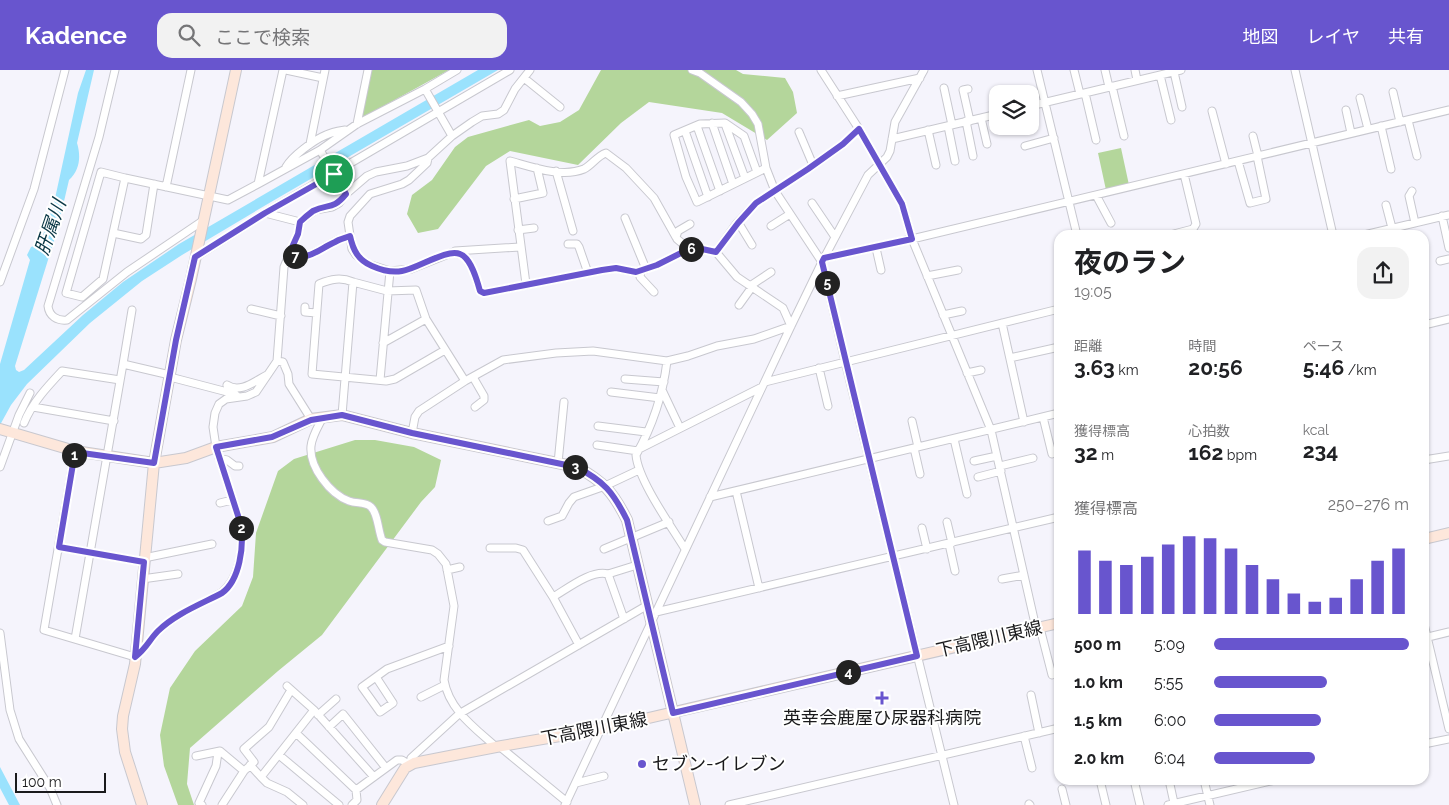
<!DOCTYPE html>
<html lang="ja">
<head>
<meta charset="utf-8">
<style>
	:root { --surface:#fff; --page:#f2f2f2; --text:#202124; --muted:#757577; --accent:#6855ce }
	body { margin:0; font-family:Raleway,"Noto Sans JP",sans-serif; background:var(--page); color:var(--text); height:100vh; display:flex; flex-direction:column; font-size:19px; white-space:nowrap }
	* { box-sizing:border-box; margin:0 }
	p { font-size:16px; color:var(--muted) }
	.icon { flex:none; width:28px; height:28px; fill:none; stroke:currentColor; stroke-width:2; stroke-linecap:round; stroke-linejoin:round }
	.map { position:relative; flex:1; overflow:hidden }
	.side { position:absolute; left:1054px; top:160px; width:375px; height:555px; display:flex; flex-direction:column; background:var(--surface); border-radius:15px; box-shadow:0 1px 4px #0004 }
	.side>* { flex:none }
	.controls { position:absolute; left:989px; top:15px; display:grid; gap:10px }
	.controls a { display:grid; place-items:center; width:50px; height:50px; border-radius:10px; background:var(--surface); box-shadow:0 1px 4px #0004; font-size:25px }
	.scale { position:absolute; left:15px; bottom:12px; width:91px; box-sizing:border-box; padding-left:5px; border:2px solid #1a1a1c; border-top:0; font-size:14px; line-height:18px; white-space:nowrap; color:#1a1a1c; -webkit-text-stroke:4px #fff; paint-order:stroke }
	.pin { position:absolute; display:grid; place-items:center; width:42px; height:42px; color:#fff; margin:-21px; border:2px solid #fff; border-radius:50%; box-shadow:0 1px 5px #0007 }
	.km { position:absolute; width:25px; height:25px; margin:-12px; border-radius:50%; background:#222; color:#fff; font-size:14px; line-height:25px; text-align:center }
	.round { display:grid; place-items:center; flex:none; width:52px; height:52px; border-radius:15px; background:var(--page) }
	.summary { display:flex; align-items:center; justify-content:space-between; height:85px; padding:0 20px }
	h1 { font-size:28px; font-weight:700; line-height:38px }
	.stats { display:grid; grid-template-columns:repeat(3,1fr); gap:8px; height:85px; padding:5px 20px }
	.stats div { display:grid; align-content:center }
	.stats b { font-size:21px; font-weight:700 }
	.stats small { font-size:14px; font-weight:400 }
	.stats p { font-size:14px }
	.chart { height:140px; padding:10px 20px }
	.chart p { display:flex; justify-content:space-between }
	.chart svg { width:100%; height:90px; margin-top:5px; stroke:var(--accent); stroke-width:6 }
	ul { padding:0 20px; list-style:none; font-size:16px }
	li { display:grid; grid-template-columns:80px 60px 1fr; align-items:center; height:38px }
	li i { height:12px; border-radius:6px; background:var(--accent) }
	header { display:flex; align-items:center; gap:30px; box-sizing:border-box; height:70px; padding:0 25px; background:var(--accent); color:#fff }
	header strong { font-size:24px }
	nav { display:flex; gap:28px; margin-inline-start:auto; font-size:18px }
	.search { width:350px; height:45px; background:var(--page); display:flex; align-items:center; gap:12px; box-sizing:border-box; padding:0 18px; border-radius:15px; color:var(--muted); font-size:19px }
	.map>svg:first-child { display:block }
	.green { fill:#b4d69b }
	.water { fill:#9ae2fd }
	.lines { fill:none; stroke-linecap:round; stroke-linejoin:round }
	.street-casing { stroke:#c8c8cf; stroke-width:9 }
	.secondary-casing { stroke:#c8c8cf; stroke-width:12 }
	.street { stroke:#fff; stroke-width:7 }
	.secondary { stroke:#fde7db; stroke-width:10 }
	.route-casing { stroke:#fff; stroke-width:10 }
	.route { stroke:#6855ce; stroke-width:6 }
	.poi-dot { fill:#6855ce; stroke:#fff; stroke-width:2 }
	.labels { text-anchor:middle; stroke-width:4; stroke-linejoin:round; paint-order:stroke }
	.street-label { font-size:18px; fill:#1a1a1c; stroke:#fff }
	.poi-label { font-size:18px; fill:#1a1a1c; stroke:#fff }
	.water-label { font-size:19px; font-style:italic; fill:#0b3846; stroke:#fff }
</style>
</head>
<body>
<header>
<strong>Kadence</strong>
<div class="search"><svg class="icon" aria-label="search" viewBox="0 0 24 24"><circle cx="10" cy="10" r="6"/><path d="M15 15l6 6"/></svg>ここで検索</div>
<nav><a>地図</a><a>レイヤ</a><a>共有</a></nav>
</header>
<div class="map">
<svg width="1449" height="735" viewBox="0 0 1449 735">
	<rect width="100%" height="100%" fill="#f5f4fc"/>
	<path class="green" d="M 371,0 L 449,0 L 362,48 Z
		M 601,0 L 736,0 L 743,4 L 785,8 L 793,22 L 797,43 L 767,70 L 722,43 L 649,32 L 621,53 L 578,95 L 510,81 L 486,96 L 438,159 L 418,163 L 407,144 L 412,125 L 432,110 L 455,77 L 468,67 L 529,50 L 540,56 L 560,52 L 579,40 Z
		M 1121,78 L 1129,115 L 1106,120 L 1098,83 Z
		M 355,370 L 375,370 L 414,377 L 441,390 L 435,417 L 421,432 L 322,565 L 278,601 L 190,678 L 187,714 L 194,735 L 178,735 L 164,696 L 160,665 L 170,618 L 195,581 L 242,536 L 253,507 L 256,463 L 278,401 L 294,389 Z"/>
	<path class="water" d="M 86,0 L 94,0 L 77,73 C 81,86 80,100 69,110 L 57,161 L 15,296 L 16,300 L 19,302 L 24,300 L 83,245 L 123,212 L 179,174 L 478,0 L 498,0 L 271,132 L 182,185 L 142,211 L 90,253 L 27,314 L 11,335 L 0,355 L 0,294 L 30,190 L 27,185 L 31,177 L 40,174 L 54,133 L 78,23 Z
		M 0,697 L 20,735 L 9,735 L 0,718 Z"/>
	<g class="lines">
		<defs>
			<path id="street" d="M 115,0 L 99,67 L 48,236 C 49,246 57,251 67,250 L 127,202 L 204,150
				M 286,0 L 323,8
				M 692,0 L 700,3 L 741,32 L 752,44 L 758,54 L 766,98 L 775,121 L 822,192 L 845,291 L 954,735
				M 821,0 L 859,59 L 902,134 L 912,169 L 991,360 L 1036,558
				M 1037,0 L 1077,165
				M 1074,0 L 1080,24
				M 1105,0 L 1109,17
				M 1135,0 L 1137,10
				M 1295,0 L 1333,165
				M 1174,2 L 1182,37
				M 1160,5 L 1171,50
				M 524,8 L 560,37
				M 1112,16 L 1124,66
				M 944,18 L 952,55
				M 425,19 L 452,66
				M 968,19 L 963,20 L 970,51
				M 1393,22 L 1400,52
				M 1085,23 L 1096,70
				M 837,26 L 920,8
				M 1360,28 L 1368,59
				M 1030,36 L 1181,0
				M 1346,40 L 1351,63
				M 1212,41 L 1226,94
				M 981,48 L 987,74
				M 1408,50 L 1417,86
				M 966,51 L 973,86
				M 712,53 L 733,114
				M 357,54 L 368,0
				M 725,54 L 745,108
				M 697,56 L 720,121
				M 948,56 L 955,91
				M 1381,56 L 1391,99
				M 928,60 L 936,95
				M 685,61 L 708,127
				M 799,62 L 813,95
				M 1253,66 L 1258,86
				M 892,69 L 998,44
				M 310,74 L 325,0
				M 1025,76 L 1054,68
				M 320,80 L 346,124
				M 1238,91 L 1250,133 L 1266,129 L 1257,86
				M 286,97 C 292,86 314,70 326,65 C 332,62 339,61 345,60
				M 556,101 L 573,161
				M 101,102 L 125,108 L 103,209 L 82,227 L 66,223 Z
				M 757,102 L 744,66 L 725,53 L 700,54 L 674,65 L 686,107 L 697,132 L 766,98
				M 125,108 L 228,130 L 258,114 L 283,0
				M 258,114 L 320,80 L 357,54 L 425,19 L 457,0
				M 166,117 L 191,0
				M 1412,121 L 1409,126 L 1415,153
				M 1096,125 L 1111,153
				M 514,129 L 543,123 L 537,98
				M 812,133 L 835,167
				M 1386,135 L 1392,158
				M 265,143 L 300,152
				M 1442,146 L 1449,178
				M 625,148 L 646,199
				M 738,152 L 752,175
				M 771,156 L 790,144
				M 518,160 L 534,158
				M 113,163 L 141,169 L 146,165 L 154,114
				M 1170,165 L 1193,159 L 1196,154 L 1184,104
				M 1364,165 L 1449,145
				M 676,167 L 678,161 L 690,154
				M 568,174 L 577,174 L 579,177 L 588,203
				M 876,178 L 881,200
				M 455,181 L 520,177
				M 716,182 L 737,153 L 756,133 L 808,99 L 843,74 L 859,59
				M 289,184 C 310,191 317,180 334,172 C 339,169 345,168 350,166
				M 196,187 L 265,143 L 510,0
				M 824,188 L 912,169 L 1449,40
				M 1440,191 L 1449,189
				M 641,201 L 640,207 L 654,222
				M 927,206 L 958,200
				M 0,212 L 34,119 L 65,0
				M 353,212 C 341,207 331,209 319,214 L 312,304 L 386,311 L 395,309 L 445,280
				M 526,214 L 510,91 C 532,97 562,108 584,99 C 592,95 597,86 606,83 L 626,98 L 654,128 L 677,169 L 689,179
				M 750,216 L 771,202
				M 739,235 L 752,217
				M 305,237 L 305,242 L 316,243
				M 251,239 L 281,246
				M 943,245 L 962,241
				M 1002,253 L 1024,352
				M 1424,255 L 1449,249
				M 383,273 L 426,249
				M 1010,288 L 1059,277
				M 277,291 L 283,292 L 288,304 L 289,314 L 311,349
				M 667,291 C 663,324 652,357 636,385 C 638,410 671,456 685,479
				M 123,294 L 132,240
				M 819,298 L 828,336
				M 967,303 L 981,300
				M 170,307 L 235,324 L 238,327
				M 473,307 L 484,326 L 484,330 L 475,337
				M 625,309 L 664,312
				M 380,310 L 390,201
				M 765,312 L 1059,239
				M 227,315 C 240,324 255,311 267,305
				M 662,320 L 680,358
				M 611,322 L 660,328
				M 33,337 L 114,351
				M 342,345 L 353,212 L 387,221 L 416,220 L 426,249 L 465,311
				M 323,347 C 318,357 312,366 311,376 C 309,397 330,424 349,431 C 357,434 365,431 371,437 C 378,444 378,460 382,470 L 385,472 L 432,480 L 438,484 L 446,494 L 454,536 L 444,610 C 449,640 475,658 496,677
				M 1043,347 L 1052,384
				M 912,351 L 918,377
				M 24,353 C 32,333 47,317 62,301 L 120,310
				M 598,356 L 646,362
				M 412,363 L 415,347 L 419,341 L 465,311 L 503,290 L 556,283 L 593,281 L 667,291 L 688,286 L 717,276 L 754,269 L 791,256 L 783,238 L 737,207 L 716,182 L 702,179 L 689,179 L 657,195 L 635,202 L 616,198 L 602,200 L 484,223 L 480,221 L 474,202 L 467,189 L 461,184 L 451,183 L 411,199 L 390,201 L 368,194 L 356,185 L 352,179 L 348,152 L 350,146 L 370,124 L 402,114 L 409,110 L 427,93 L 428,88
				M 954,369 L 967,424
				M 597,375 L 638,381
				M 914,378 L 920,404
				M 639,379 L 762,317
				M 75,381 L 44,560 L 135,587 C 147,578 149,570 158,561 C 175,544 201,534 221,523 C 240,509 244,476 241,455 L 216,377 L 213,357 L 215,343 L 219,334 L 226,329 L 247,326 L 256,322 L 277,291 L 284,197 L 298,164 L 300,152 L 315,140 L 332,137 L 339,133 L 346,124 L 367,106 L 376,102 L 407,96 L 428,88 L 452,66 L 472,52 L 482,46 L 498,44 L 504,40 L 515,19 L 530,0
				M 219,388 L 227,390 L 235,396 L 239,396
				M 1424,390 L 1449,386
				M 974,391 L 997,386
				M 558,393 L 564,332
				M 1000,396 L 1033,388
				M 0,397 L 19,345 L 30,323
				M 978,407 L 1001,401
				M 736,421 L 759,518
				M 710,427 L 1059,343
				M 220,433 L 232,430
				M 548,451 L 562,446 L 569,433 L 574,427 L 605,416 L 639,400
				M 947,452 L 952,473
				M 922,458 L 927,479
				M 949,474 L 955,501
				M 59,477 L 144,492
				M 490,478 L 516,478 L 523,480 L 553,527
				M 604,479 L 669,452
				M 144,488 L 212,474
				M 447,500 L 460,497
				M 142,509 L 178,504
				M 1002,509 L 1024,505
				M 656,542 L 1059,447
				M 624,549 L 608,504 L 637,495
				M 1424,554 L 1449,659
				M 1040,558 L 1052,605
				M 0,563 L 10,640 L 19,669 L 50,718 L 57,735
				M 1424,568 L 1449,562
				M 75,569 L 123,294 L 170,305
				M 579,575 L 553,527 C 567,519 592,499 608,504
				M 376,607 L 393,633 L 380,642 L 362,617 L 387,599 L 449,576
				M 287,616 L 314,640
				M 1031,625 L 1039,663
				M 421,627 L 445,615
				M 318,645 L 336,629
				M 329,657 L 343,644 L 386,698
				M 296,663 L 356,720
				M 1024,666 L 1032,698
				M 1424,674 L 1449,669
				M 499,676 L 567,732
				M 279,685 L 339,735
				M 196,686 L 220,681 L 244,701
				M 250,695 L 261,707
				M 1100,710 L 1106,735
				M 1134,710 L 1140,735
				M 1169,710 L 1174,733
				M 1204,710 L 1210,735
				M 576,713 L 604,706
				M 1062,719 L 1066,735
				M 1029,734 L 1030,735
				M 202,735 L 199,733 L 216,696 L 218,682
				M 222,735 L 244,701 L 254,692 L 244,679 L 269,657 L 291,620
				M 303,735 L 287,722 L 267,713 L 261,707 L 314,640 L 374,707
				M 352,735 L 357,730 L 356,720 L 397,690 L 402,690 L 410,695 L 411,688 L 459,644 L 646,536
				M 565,735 L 791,256 L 822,192 L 868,105 L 887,87 L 890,81 L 895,52 L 924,0
				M 729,735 L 1059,658
				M 1168,735 L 1275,710"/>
			<path id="secondary" d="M 0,359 L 75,381 L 154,393 L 186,388 L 216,377 L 273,367 L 311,349 L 342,345 L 412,363 L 577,397 C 604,412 613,422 627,450 L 695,735
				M 1424,469 L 1449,463
				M 142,735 L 125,682 L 122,659 L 123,646 L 135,594 L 154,393 L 176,270 L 191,209 L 236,0
				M 382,735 L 405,698 L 414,693 L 496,677 L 601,659 L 1059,553"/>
		</defs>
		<use href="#street" class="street-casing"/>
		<use href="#secondary" class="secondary-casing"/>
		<use href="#street" class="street"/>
		<use href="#secondary" class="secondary"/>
	</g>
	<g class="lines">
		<defs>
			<path id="route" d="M 859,59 L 902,134 L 912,169 L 824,188 L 822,192 L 917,586 L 673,643 L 627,450 C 613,422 604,411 576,397 L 412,363 L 342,345 L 311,350 L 272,367 L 216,377 L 241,455 C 244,476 240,510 222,523 C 201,534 175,544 158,561 C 149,570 147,578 135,587 L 144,492 L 59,477 L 75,382 L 154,393 L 176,270 L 195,187 L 265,143 L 334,104 L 346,124 C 332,141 328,133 313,141 C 309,144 304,148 300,152 L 298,164 L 289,184 C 310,191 317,180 335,172 C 339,169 345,168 350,166 C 353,180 358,190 372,196 C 381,200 391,203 402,201 C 417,199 447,178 460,184 C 471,188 477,210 480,221 L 484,223 L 602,200 L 616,198 L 636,202 L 657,195 L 689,179 L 702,179 L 716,182 L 738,153 L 756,133 L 808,99 L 843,74 Z"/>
		</defs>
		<use href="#route" class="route-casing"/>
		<use href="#route" class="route"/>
	</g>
	<g class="poi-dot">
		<path d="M879.5 620.5h5v5h5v5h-5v5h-5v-5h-5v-5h5z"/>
		<circle cx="642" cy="694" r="5"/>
	</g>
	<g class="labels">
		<g class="street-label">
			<text transform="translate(989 569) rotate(-13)" y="6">下高隈川東線</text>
			<text transform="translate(594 659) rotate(-11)" y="6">下高隈川東線</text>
		</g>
		<g class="poi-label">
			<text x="882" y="654">英幸会鹿屋ひ尿器科病院</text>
			<text x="652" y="700" text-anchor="start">セブン-イレブン</text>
		</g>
		<g class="water-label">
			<text transform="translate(50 157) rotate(-71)" y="7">肝属川</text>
		</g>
	</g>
</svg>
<div class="controls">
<a><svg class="icon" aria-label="layers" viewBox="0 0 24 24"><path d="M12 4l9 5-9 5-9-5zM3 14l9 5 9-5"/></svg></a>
</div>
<div class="scale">100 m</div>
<div class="pin" style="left:334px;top:104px;background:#1e9e55"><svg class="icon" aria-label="arrive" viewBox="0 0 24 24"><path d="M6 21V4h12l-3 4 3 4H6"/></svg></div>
<b class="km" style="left:74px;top:385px">1</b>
<b class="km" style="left:241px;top:458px">2</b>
<b class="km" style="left:575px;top:397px">3</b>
<b class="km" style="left:848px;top:602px">4</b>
<b class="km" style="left:827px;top:213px">5</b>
<b class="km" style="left:691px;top:179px">6</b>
<b class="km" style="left:295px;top:186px">7</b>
<section class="side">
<div class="summary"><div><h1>夜のラン</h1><p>19:05</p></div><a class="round"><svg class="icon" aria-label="share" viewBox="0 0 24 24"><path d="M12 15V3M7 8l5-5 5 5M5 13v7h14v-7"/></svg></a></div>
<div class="stats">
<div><p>距離</p><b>3.63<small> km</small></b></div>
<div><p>時間</p><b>20:56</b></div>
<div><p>ペース</p><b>5:46<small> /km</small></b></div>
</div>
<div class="stats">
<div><p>獲得標高</p><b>32<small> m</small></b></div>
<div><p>心拍数</p><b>162<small> bpm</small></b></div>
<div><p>kcal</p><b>234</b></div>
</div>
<div class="chart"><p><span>獲得標高</span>250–276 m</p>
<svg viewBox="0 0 160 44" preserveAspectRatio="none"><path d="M5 44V13M15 44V18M25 44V20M35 44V16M45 44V10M55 44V6M65 44V7M75 44V12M85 44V20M95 44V27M105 44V34M115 44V38M125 44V36M135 44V27M145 44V18M155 44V12"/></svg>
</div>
<ul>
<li><b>500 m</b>5:09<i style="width:100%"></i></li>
<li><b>1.0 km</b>5:55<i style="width:58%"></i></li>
<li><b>1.5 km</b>6:00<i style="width:55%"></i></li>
<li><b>2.0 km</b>6:04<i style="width:52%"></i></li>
</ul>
</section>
</div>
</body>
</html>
